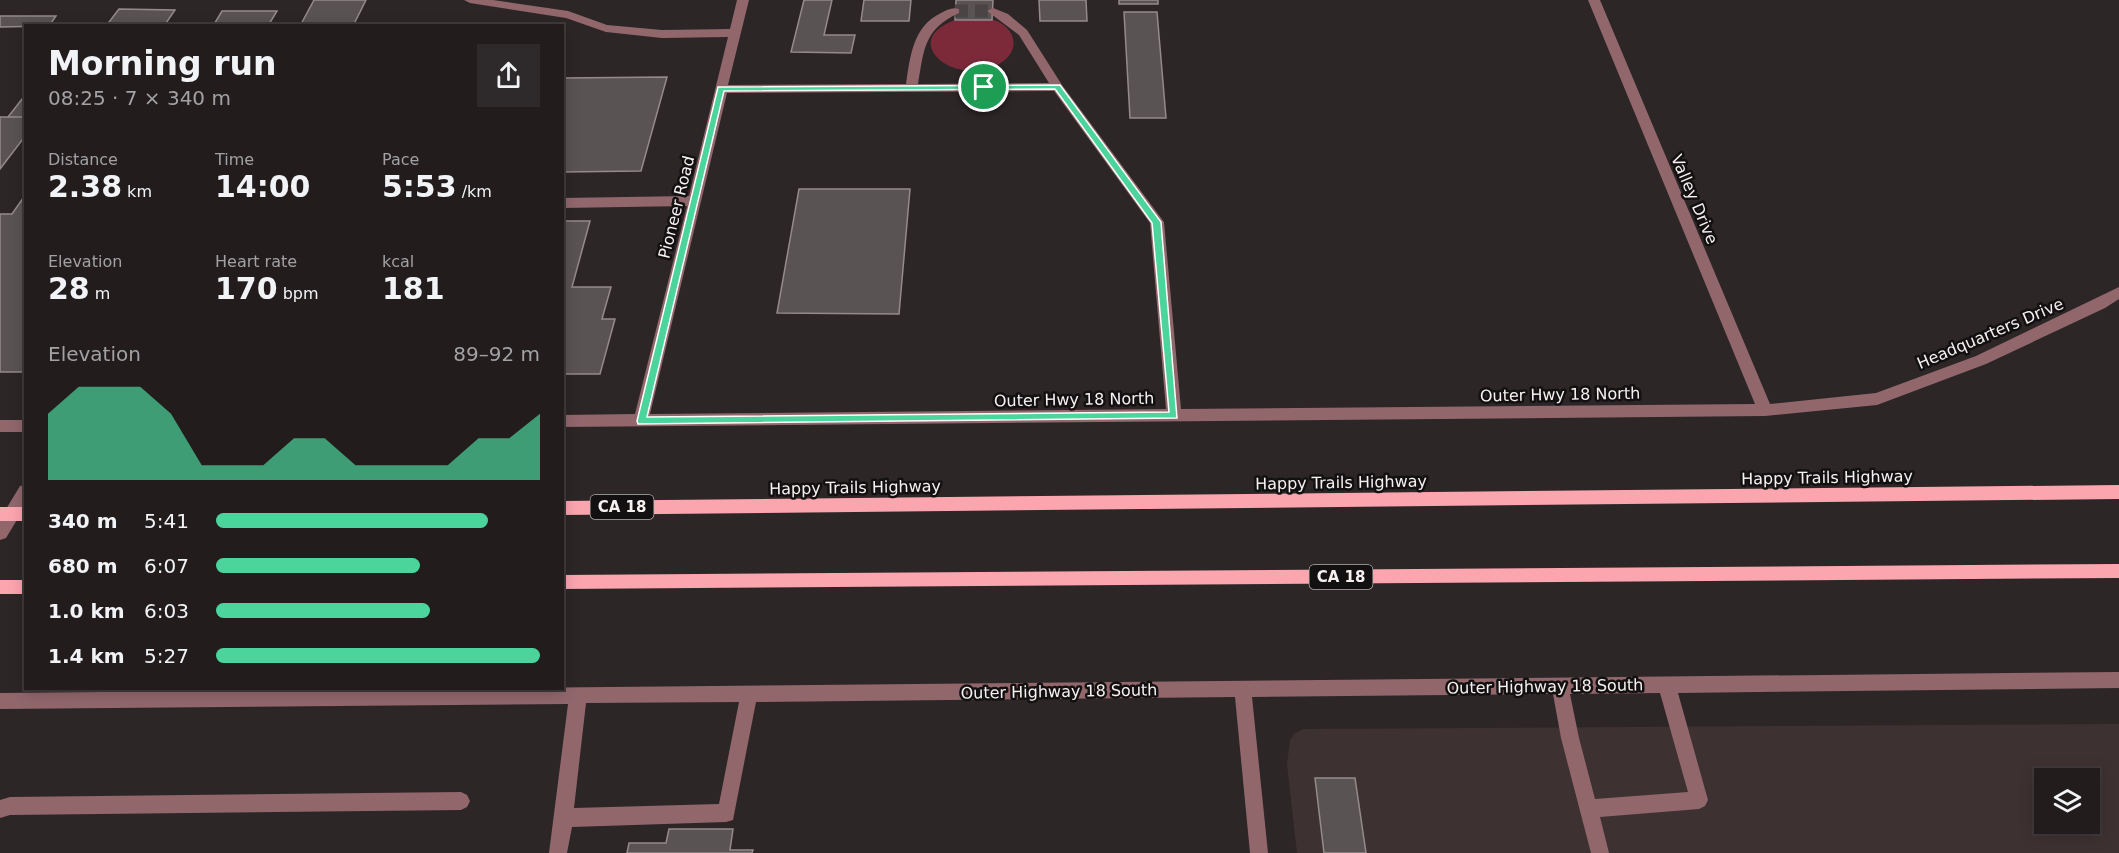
<!DOCTYPE html>
<html lang="en">
<head>
<meta charset="utf-8">
<style>
	:root { --surface:#221c1d; --page:#2e292a; --text:#f1f3f6; --muted:#a2a1a4; --line:#3f3a3b; --accent:#4bd49b }
	body { margin:0; font-family:"DejaVu Sans",sans-serif; background:var(--page); color:var(--text); height:100vh; display:flex; flex-direction:column; font-size:22px; white-space:nowrap }
	* { box-sizing:border-box; margin:0 }
	p { font-size:20px; color:var(--muted) }
	.icon { flex:none; width:33px; height:33px; fill:none; stroke:currentColor; stroke-width:2; stroke-linecap:round; stroke-linejoin:round }
	.map { position:relative; flex:1; overflow:hidden }
	.side { position:absolute; left:24px; top:24px; width:540px; height:666px; display:flex; flex-direction:column; background:var(--surface); border-radius:0px; box-shadow:0 3px 15px #0003,0 0 0 2px var(--line) }
	.side>* { flex:none }
	.buttons { position:absolute; left:2034px; top:768px; display:grid; gap:12px }
	.buttons a { display:grid; place-items:center; width:66px; height:66px; border-radius:0px; background:var(--surface); box-shadow:0 3px 15px #0003,0 0 0 2px var(--line); font-size:30px }
	.pin { position:absolute; display:grid; place-items:center; width:51px; height:51px; color:#fff; margin:-26px; border:3px solid #fff; border-radius:50%; box-shadow:0 2px 6px #0007 }
	.round { display:grid; place-items:center; flex:none; width:63px; height:63px; border-radius:0px; background:var(--page) }
	.head { display:flex; align-items:center; justify-content:space-between; height:102px; padding:0 24px }
	h1 { font-size:33px; font-weight:700; line-height:45px }
	.stats { display:grid; grid-template-columns:repeat(3,1fr); gap:9px; height:102px; padding:6px 24px }
	.stats div { display:grid; align-content:center }
	.stats b { font-size:30px; font-weight:700 }
	.stats small { font-size:16px; font-weight:400 }
	.stats p { font-size:16px }
	.chart { height:168px; padding:12px 24px }
	.chart p { display:flex; justify-content:space-between }
	.chart svg { width:100%; height:108px; margin-top:6px; fill:var(--accent); opacity:.7 }
	ul { padding:0 24px; list-style:none; font-size:20px }
	li { display:grid; grid-template-columns:96px 72px 1fr; align-items:center; height:45px }
	li i { height:15px; border-radius:8px; background:var(--accent) }
	.map>svg:first-child { display:block }
	.built { fill:#3e3132; fill-rule:evenodd }
	.green { fill:#7c2a3a }
	.building { fill:#5a5353; stroke:#938b8c; stroke-width:1.5 }
	.lines { fill:none; stroke-linecap:round; stroke-linejoin:round }
	.minor-tunnel { stroke:#4b4445; stroke-width:13; stroke-dasharray:13 7; stroke-linecap:butt }
	.minor { fill:#91676c; fill-rule:evenodd }
	.major { fill:#fba5af; fill-rule:evenodd }
	.route { fill:#4bd49b; stroke:#fff; stroke-width:1.5; fill-rule:evenodd }
	.labels { text-anchor:middle; stroke-width:5; stroke-linejoin:round; paint-order:stroke }
	.shield { fill:#131011; stroke:#b2aeae; stroke-width:1.5 }
	.shield-label { font-size:15px; font-weight:bold; fill:#f6f1f1 }
	.street-label { font-size:16px; fill:#f6f1f1; stroke:#131011 }
</style>
</head>
<body>
<div class="map">
<svg width="2119" height="853" viewBox="0 0 2119 853">
	<rect width="100%" height="100%" fill="#2d2627"/>
	<path class="built" d="M 2119,724 L 2119,853 L 1297,853 L 1287,764 L 1290,740 L 1295,733 L 1304,729 ZM 2044,778 L 2090,778 L 2090,824 L 2044,824 Z"/>
	<path class="green" d="M 966,17 C 976,17 985,17 994,20 C 1017,28 1021,52 999,64 C 952,90 891,35 966,17 Z"/>
	<path class="building" d="M 314,0 L 366,0 L 353,26 L 300,26 Z
		M 804,0 L 832,0 L 824,35 L 855,35 L 851,53 L 791,52 Z
		M 864,0 L 911,0 L 909,21 L 861,21 Z
		M 956,0 L 993,0 L 992,20 L 955,20 Z
		M 1039,0 L 1086,0 L 1087,21 L 1040,21 Z
		M 1119,0 L 1158,0 L 1158,4 L 1119,4 Z
		M 119,9 L 175,10 L 164,26 L 106,26 Z
		M 222,11 L 277,11 L 268,26 L 213,26 Z
		M 1124,12 L 1157,12 L 1166,118 L 1130,118 Z
		M 0,16 L 56,16 L 49,26 L 0,27 Z
		M 667,77 L 641,171 L 562,172 L 562,78 Z
		M 26,94 L 26,117 L 8,117 Z
		M 0,117 L 26,117 L 26,135 L 0,169 Z
		M 799,189 L 910,189 L 899,314 L 777,313 Z
		M 26,194 L 26,372 L 0,372 L 0,214 L 12,214 Z
		M 562,221 L 590,221 L 572,287 L 611,287 L 602,319 L 615,319 L 600,374 L 562,374 Z
		M 1315,778 L 1355,778 L 1366,853 L 1324,853 Z
		M 669,829 L 733,829 L 730,850 L 753,850 L 752,853 L 627,853 L 629,843 L 666,843 Z"/>
	<g class="lines">
		<path class="minor-tunnel" d="M 955,11 L 993,11"/>
		<path class="minor" d="M 464,0 L 493,0 L 568,11 L 607,25 L 662,30 L 730,29 L 737,0 L 749,0 L 728,85 L 906,84 C 910,57 913,26 941,13 C 947,10 952,7 959,9 L 959,13 C 924,29 924,49 918,84 L 1049,83 L 1019,35 L 987,11 L 993,8 L 1008,14 L 1027,30 L 1062,85 L 1164,222 L 1181,409 L 1755,404 L 1588,0 L 1600,0 L 1770,404 L 1876,393 L 1976,356 L 2119,287 L 2119,299 L 2105,308 L 1986,364 L 1877,405 L 1765,416 L 562,427 L 562,415 L 635,414 L 687,206 L 562,208 L 562,198 L 689,196 L 728,37 L 662,38 L 606,32 L 566,18 L 470,3 ZM 1054,91 L 1150,223 L 1166,409 L 650,414 L 727,93 Z
			M 0,420 L 26,420 L 26,432 L 0,432 Z
			M 26,485 L 26,505 L 6,538 L 0,540 L 0,519 L 20,486 Z
			M 2119,672 L 2119,688 L 1678,693 L 1708,800 L 1705,806 L 1699,809 L 1600,817 L 1609,853 L 1591,853 L 1561,738 L 1553,694 L 1252,697 L 1268,853 L 1250,853 L 1235,697 L 756,702 L 733,820 L 726,822 L 572,827 L 567,853 L 549,853 L 568,704 L 0,709 L 0,693 ZM 1660,693 L 1688,792 L 1595,799 L 1579,738 L 1570,694 ZM 739,702 L 719,804 L 574,808 L 586,703 Z
			M 461,792 L 467,795 L 470,801 L 467,807 L 461,810 L 10,815 L 0,818 L 0,800 L 10,797 Z"/>
		<path class="major" d="M 2119,485 L 2119,499 L 562,515 L 562,501 Z
			M 0,507 L 26,507 L 26,521 L 0,521 Z
			M 2119,564 L 2119,578 L 562,589 L 562,575 Z
			M 0,580 L 26,580 L 26,594 L 0,594 Z"/>
	</g>
	<path class="route" d="M 1060,85 L 1161,222 L 1177,418 L 638,424 L 637,421 L 718,87 ZM 1055,89 L 1152,223 L 1169,412 L 647,417 L 724,91 Z"/>
	<g class="labels">
		<g class="shield">
			<rect x="590.5" y="495" width="63" height="24" rx="4.5"/>
			<rect x="1309.5" y="565" width="63" height="24" rx="4.5"/>
		</g>
		<g class="shield-label">
			<text x="622" y="512">CA 18</text>
			<text x="1341" y="582">CA 18</text>
		</g>
		<g class="street-label">
			<text transform="translate(1695 199) rotate(67)" y="6">Valley Drive</text>
			<text transform="translate(676 207) rotate(-76)" y="6">Pioneer Road</text>
			<text transform="translate(1990 333) rotate(-23)" y="6">Headquarters Drive</text>
			<text transform="translate(1560 394) rotate(-1)" y="6">Outer Hwy 18 North</text>
			<text transform="translate(1074 399) rotate(-1)" y="6">Outer Hwy 18 North</text>
			<text transform="translate(1827 477) rotate(-1)" y="6">Happy Trails Highway</text>
			<text transform="translate(1341 482) rotate(-1)" y="6">Happy Trails Highway</text>
			<text transform="translate(855 487) rotate(-1)" y="6">Happy Trails Highway</text>
			<text transform="translate(1545 686) rotate(-1)" y="6">Outer Highway 18 South</text>
			<text transform="translate(1059 691) rotate(-1)" y="6">Outer Highway 18 South</text>
		</g>
	</g>
</svg>
<div class="buttons">
<a><svg class="icon" aria-label="layers" viewBox="0 0 24 24"><path d="M12 4l9 5-9 5-9-5zM3 14l9 5 9-5"/></svg></a>
</div>
<div class="pin" style="left:984px;top:87px;background:#1e9e55"><svg class="icon" aria-label="arrive" viewBox="0 0 24 24"><path d="M6 21V4h12l-3 4 3 4H6"/></svg></div>
<section class="side">
<div class="head"><div><h1>Morning run</h1><p>08:25 · 7 × 340 m</p></div><a class="round"><svg class="icon" aria-label="share" viewBox="0 0 24 24"><path d="M12 15V3M7 8l5-5 5 5M5 13v7h14v-7"/></svg></a></div>
<div class="stats">
<div><p>Distance</p><b>2.38<small> km</small></b></div>
<div><p>Time</p><b>14:00</b></div>
<div><p>Pace</p><b>5:53<small> /km</small></b></div>
</div>
<div class="stats">
<div><p>Elevation</p><b>28<small> m</small></b></div>
<div><p>Heart rate</p><b>170<small> bpm</small></b></div>
<div><p>kcal</p><b>181</b></div>
</div>
<div class="chart"><p><span>Elevation</span>89–92 m</p>
<svg viewBox="0 0 160 44" preserveAspectRatio="none"><path d="M0 44V17L10 6L20 6L30 6L40 17L50 38L60 38L70 38L80 27L90 27L100 38L110 38L120 38L130 38L140 27L150 27L160 17V44z"/></svg>
</div>
<ul>
<li><b>340 m</b>5:41<i style="width:84%"></i></li>
<li><b>680 m</b>6:07<i style="width:63%"></i></li>
<li><b>1.0 km</b>6:03<i style="width:66%"></i></li>
<li><b>1.4 km</b>5:27<i style="width:100%"></i></li>
</ul>
</section>
</div>
</body>
</html>
